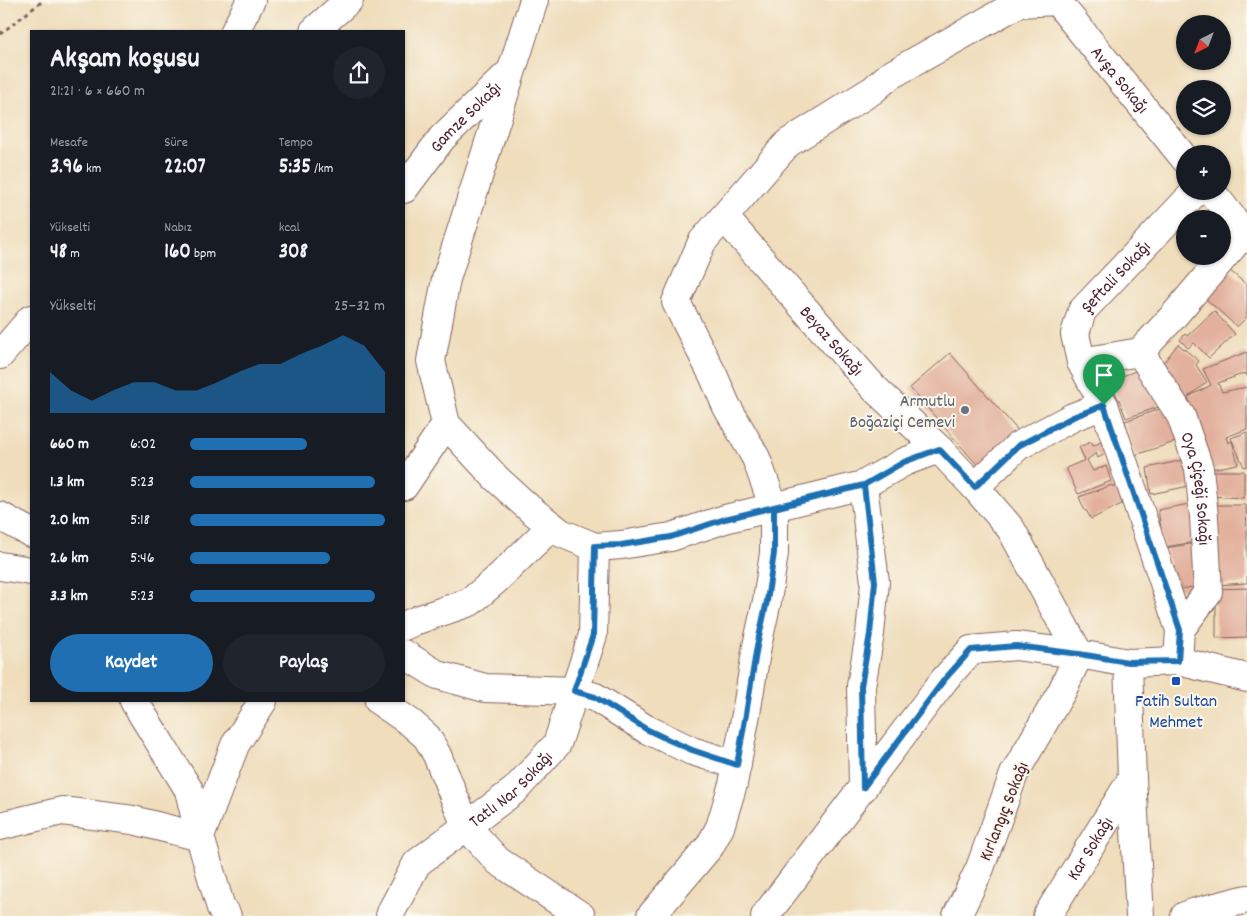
<!DOCTYPE html>
<html lang="tr">
<head>
<meta charset="utf-8">
<style>
	:root { --surface:#171b24; --page:#20242c; --text:#f1f3f6; --muted:#9ea1a6; --accent:#1f6fb2 }
	body { margin:0; font-family:Dekko,sans-serif; background:var(--page); color:var(--text); height:100vh; display:flex; flex-direction:column; font-size:19px; white-space:nowrap }
	* { box-sizing:border-box; margin:0 }
	p { font-size:16px; color:var(--muted) }
	.icon { flex:none; width:28px; height:28px; fill:none; stroke:currentColor; stroke-width:2; stroke-linecap:round; stroke-linejoin:round }
	.map { position:relative; flex:1; overflow:hidden }
	.panel { position:absolute; left:30px; top:30px; width:375px; height:672px; display:flex; flex-direction:column; background:var(--surface); border-radius:0px; box-shadow:0 1px 4px #0004 }
	.panel>* { flex:none }
	.needle { width:32px; rotate:222deg }
	.controls { position:absolute; left:1176px; top:15px; display:grid; gap:10px }
	.controls a { display:grid; place-items:center; width:55px; height:55px; border-radius:50%; background:var(--surface); box-shadow:0 1px 4px #0004; font-size:25px }
	.pin { position:absolute; display:grid; place-items:center; width:42px; height:42px; color:#fff; margin:-51px -21px; border-radius:50% 50% 50% 0; rotate:-45deg; box-shadow:0 0 5px #0007 }
	.pin .icon { rotate:45deg }
	.round { display:grid; place-items:center; flex:none; width:52px; height:52px; border-radius:26px; background:var(--page) }
	.summary { display:flex; align-items:center; justify-content:space-between; height:85px; padding:0 20px }
	h1 { font-size:28px; font-weight:700; line-height:38px }
	.stats { display:grid; grid-template-columns:repeat(3,1fr); gap:8px; height:85px; padding:5px 20px }
	.stats div { display:grid; align-content:center }
	.stats b { font-size:21px; font-weight:700 }
	.stats small { font-size:14px; font-weight:400 }
	.stats p { font-size:14px }
	.chart { height:140px; padding:10px 20px }
	.chart p { display:flex; justify-content:space-between }
	.chart svg { width:100%; height:90px; margin-top:5px; fill:var(--accent); opacity:.7 }
	.action { display:flex; gap:10px; margin-top:auto; padding:10px 20px }
	.action a { flex:1; height:58px; border-radius:30px; background:var(--accent); color:#fff; font-size:20px; font-weight:700; line-height:58px; text-align:center }
	.action a+a { background:var(--page); color:var(--text) }
	ul { padding:0 20px; list-style:none; font-size:16px }
	li { display:grid; grid-template-columns:80px 60px 1fr; align-items:center; height:38px }
	li i { height:12px; border-radius:6px; background:var(--accent) }
	.map>svg:first-child { display:block }
	.building { fill:#e2b09c }
	.lines { fill:none; stroke-linecap:round; stroke-linejoin:round }
	.minor-casing { stroke:#84625d; stroke-width:30 }
	.major-casing { stroke:#84625d; stroke-width:30 }
	.path { stroke:#84625d; stroke-width:3; stroke-dasharray:4 4; stroke-linecap:butt }
	.minor { stroke:#fff; stroke-width:28 }
	.major { stroke:#fff; stroke-width:28 }
	.route-casing { stroke:#fff; stroke-width:10 }
	.route { stroke:#1f6fb2; stroke-width:6 }
	.worship-dot { fill:#6b7280; stroke:#fbf7ec; stroke-width:2 }
	.transit-dot { fill:#1a4fb4; stroke:#fbf7ec; stroke-width:2 }
	.labels { text-anchor:middle; stroke-width:4; stroke-linejoin:round; paint-order:stroke }
	.street-label { font-size:18px; fill:#4a1f2b; stroke:#fbf7ec }
	.worship-label { font-size:18px; fill:#5b616d; stroke:#fbf7ec; text-anchor:end }
	.transit-label { font-size:18px; fill:#164399; stroke:#fbf7ec }
</style>
</head>
<body>
<div class="map">
<svg width="1247" height="916" viewBox="0 0 1247 916">
	<rect width="100%" height="100%" fill="#fbf7ec"/>
	<filter id="ink" filterUnits="userSpaceOnUse"><feTurbulence type="fractalNoise" baseFrequency=".02" numOctaves="2"/><feDisplacementMap in="SourceGraphic" scale="10" xChannelSelector="R" yChannelSelector="G"/><feConvolveMatrix kernelMatrix="1 2 1 2 8 2 1 2 1" color-interpolation-filters="sRGB"/></filter>
	<filter id="wash" filterUnits="userSpaceOnUse"><feTurbulence type="fractalNoise" baseFrequency=".0096" numOctaves="4" result="noise"/><feDisplacementMap in="SourceGraphic" scale="20" xChannelSelector="R" yChannelSelector="G"/><feGaussianBlur stdDeviation="1.12" result="paint"/><feColorMatrix in="noise" values="0 0 0 0 0 0 0 0 0 0 0 0 0 0 0 0 0 1.4 0 .05"/><feComposite in="paint" operator="in"/></filter>
	<g filter="url(#wash)">
		<rect width="100%" height="100%" fill="#efddbb"/>
		<g id="blocks">
			<path class="building" d="M 1229,270 L 1247,285 L 1247,317 L 1237,327 L 1204,297 Z
				M 1214,311 L 1235,334 L 1209,358 L 1194,343 L 1188,348 L 1180,340 L 1185,334 L 1187,336 Z
				M 1178,344 L 1199,361 L 1196,365 L 1207,382 L 1188,397 L 1211,385 L 1203,369 L 1247,352 L 1247,376 L 1245,373 L 1218,383 L 1222,392 L 1247,387 L 1247,429 L 1226,437 L 1228,443 L 1232,441 L 1238,464 L 1206,470 L 1185,404 L 1190,402 L 1188,398 L 1182,403 L 1156,372 Z
				M 950,353 L 1020,433 L 980,468 L 910,388 Z
				M 1143,368 L 1159,407 L 1126,418 L 1119,399 L 1118,399 L 1110,381 Z
				M 1169,406 L 1181,440 L 1135,455 L 1125,421 Z
				M 1247,432 L 1247,466 L 1244,467 L 1231,438 Z
				M 1091,442 L 1093,446 L 1101,442 L 1107,453 L 1098,458 L 1096,453 L 1087,460 L 1093,471 L 1106,466 L 1111,481 L 1078,494 L 1066,468 L 1085,460 L 1079,447 Z
				M 1188,459 L 1194,485 L 1151,494 L 1147,468 Z
				M 1209,471 L 1244,471 L 1244,498 L 1208,496 Z
				M 1122,482 L 1130,500 L 1091,519 L 1086,510 L 1085,511 L 1079,497 L 1112,485 L 1113,487 Z
				M 1194,503 L 1200,541 L 1164,547 L 1158,510 Z
				M 1210,505 L 1246,505 L 1247,533 L 1247,583 L 1215,585 Z
				M 1202,542 L 1200,586 L 1174,590 L 1166,548 Z
				M 1247,588 L 1247,637 L 1216,638 L 1216,589 Z"/>
		</g>
	</g>
	<g filter="url(#ink)">
		<use href="#blocks" fill-opacity="0" stroke="#84625d" stroke-width="1"/>
		<g class="lines">
			<defs>
				<g id="minor">
					<path d="M 534,0 L 446,279 L 431,361 L 446,424 L 497,479 L 530,509 L 561,533 L 595,547 L 621,545 L 671,537 L 725,519 L 863,485"/>
					<path id="s1" d="M 1056,0 L 1185,159"/>
					<path d="M 235,31 L 251,0"/>
					<path d="M 314,31 L 349,0"/>
					<path id="s2" d="M 404,189 L 442,138 L 508,74"/>
					<path d="M 1211,191 L 1244,233 L 1247,239"/>
					<path id="s3" d="M 724,217 L 874,388 L 939,449 L 975,487 L 1011,529 L 1079,654 L 1062,691 L 1014,774 L 980,868 L 957,916"/>
					<path id="s4" d="M 1140,352 L 1181,416 L 1199,468 L 1204,517 L 1208,592 L 1180,630"/>
					<path d="M 0,355 L 31,319"/>
					<path d="M 1081,362 L 1140,352 L 1171,319 L 1244,233"/>
					<path d="M 404,486 L 446,424"/>
					<path d="M 975,487 L 1018,446 L 1073,417 L 1104,405"/>
					<path d="M 0,566 L 31,571"/>
					<path d="M 404,626 L 417,620 L 470,602 L 496,580 L 552,526"/>
					<path d="M 404,654 L 438,675 L 485,688 L 574,691 L 595,697 L 646,729 L 692,751 L 737,765"/>
					<path id="s5" d="M 1178,661 L 1180,630 L 1104,405 L 1081,362 L 1075,334 L 1082,311 L 1196,191"/>
					<path d="M 1128,663 L 1132,779 L 1140,916"/>
					<path d="M 379,701 L 411,723 L 427,737 L 437,755 L 466,826 L 498,861 L 581,916"/>
					<path d="M 863,788 L 861,686 L 870,634 L 875,582 L 863,485 L 904,462 L 939,449"/>
					<path d="M 0,826 L 62,811 L 133,820 L 200,837 L 189,790 L 134,701"/>
					<path id="s6" d="M 390,916 L 392,910 L 417,863 L 515,790 L 557,744 L 593,635 L 595,547"/>
					<path d="M 651,916 L 710,846 L 720,827 L 733,784 L 746,714 L 757,646 L 767,601 L 774,553 L 774,508 L 756,458 L 726,405 L 714,377 L 676,302 L 702,242 L 788,143 L 873,90 L 889,76 L 1019,3 L 1056,1 L 1059,0"/>
					<path id="s7" d="M 1047,916 L 1132,779"/>
					<path d="M 1185,916 L 1196,912 L 1247,899"/>
				</g>
				<path id="major" d="M 0,516 L 31,533
					M 227,916 L 221,908 L 200,837 L 235,745 L 263,701
					M 765,916 L 944,680 L 971,650 L 1016,646 L 1079,654 L 1128,663 L 1178,661 L 1247,678"/>
			</defs>
			<use href="#minor" class="minor-casing"/>
			<use href="#major" class="major-casing"/>
			<path class="path" d="M 0,34 L 44,0"/>
			<use href="#minor" class="minor"/>
			<use href="#major" class="major"/>
		</g>
	</g>
	<g class="lines" filter="url(#ink)">
		<defs>
			<path id="route" d="M 1104,405 L 1073,417 L 1018,446 L 975,487 L 939,449 L 904,462 L 864,485 L 725,519 L 671,537 L 621,545 L 595,546 L 593,635 L 574,691 L 595,697 L 646,729 L 669,740 L 692,750 L 737,765 L 746,714 L 757,646 L 767,601 L 774,553 L 774,508 L 864,485 L 875,582 L 870,634 L 861,686 L 863,788 L 944,680 L 971,650 L 1016,646 L 1079,654 L 1128,662 L 1178,661 L 1180,630 L 1104,405"/>
		</defs>
		<use href="#route" class="route-casing"/>
		<use href="#route" class="route"/>
	</g>
	<circle class="worship-dot" cx="965" cy="410" r="5"/>
	<rect class="transit-dot" x="1171" y="676" width="10" height="10" rx="2.5"/>
	<g class="labels">
		<g class="street-label">
			<text dy="6" stroke="none"><textPath href="#s1" startOffset="102">Avşa Sokağı</textPath></text>
			<text dy="6" stroke="none"><textPath href="#s2" startOffset="95">Gamze Sokağı</textPath></text>
			<text dy="6" stroke="none"><textPath href="#s5" startOffset="418">Şeftali Sokağı</textPath></text>
			<text dy="6" stroke="none"><textPath href="#s3" startOffset="164">Beyaz Sokağı</textPath></text>
			<text dy="6" stroke="none"><textPath href="#s4" startOffset="151">Oya Çiçeği Sokağı</textPath></text>
			<text dy="6" stroke="none"><textPath href="#s6" startOffset="179">Tatlı Nar Sokağı</textPath></text>
			<text transform="translate(1003 811) rotate(-68)" y="6">Kırlangıç Sokağı</text>
			<text dy="6" stroke="none"><textPath href="#s7" startOffset="80">Kar Sokağı</textPath></text>
		</g>
		<g class="worship-label">
			<text x="955" y="406">Armutlu<tspan x="955" dy="21">Boğaziçi Cemevi</tspan></text>
		</g>
		<g class="transit-label">
			<text x="1176" y="706">Fatih Sultan<tspan x="1176" dy="21">Mehmet</tspan></text>
		</g>
	</g>
</svg>
<div class="controls">
<a><svg class="needle" viewBox="-14 -14 28 28"><path d="M0-13l5 13h-10z" fill="#e53935"/><path d="M0 13l5-13h-10z" fill="#9ea1a6"/></svg></a>
<a><svg class="icon" aria-label="layers" viewBox="0 0 24 24"><path d="M12 4l9 5-9 5-9-5zM3 14l9 5 9-5"/></svg></a>
<a>+</a>
<a>−</a>
</div>
<div class="pin" style="left:1104px;top:405px;background:#1e9e55"><svg class="icon" aria-label="arrive" viewBox="0 0 24 24"><path d="M6 21V4h12l-3 4 3 4H6"/></svg></div>
<section class="panel">
<div class="summary"><div><h1>Akşam koşusu</h1><p>21:21 · 6 × 660 m</p></div><a class="round"><svg class="icon" aria-label="share" viewBox="0 0 24 24"><path d="M12 15V3M7 8l5-5 5 5M5 13v7h14v-7"/></svg></a></div>
<div class="stats">
<div><p>Mesafe</p><b>3.96<small> km</small></b></div>
<div><p>Süre</p><b>22:07</b></div>
<div><p>Tempo</p><b>5:35<small> /km</small></b></div>
</div>
<div class="stats">
<div><p>Yükselti</p><b>48<small> m</small></b></div>
<div><p>Nabız</p><b>160<small> bpm</small></b></div>
<div><p>kcal</p><b>308</b></div>
</div>
<div class="chart"><p><span>Yükselti</span>25–32 m</p>
<svg viewBox="0 0 160 44" preserveAspectRatio="none"><path d="M0 44V24L10 33L20 38L30 33L40 29L50 29L60 33L70 33L80 29L90 24L100 20L110 20L120 15L130 11L140 6L150 11L160 24V44z"/></svg>
</div>
<ul>
<li><b>660 m</b>6:02<i style="width:60%"></i></li>
<li><b>1.3 km</b>5:23<i style="width:95%"></i></li>
<li><b>2.0 km</b>5:18<i style="width:100%"></i></li>
<li><b>2.6 km</b>5:46<i style="width:72%"></i></li>
<li><b>3.3 km</b>5:23<i style="width:95%"></i></li>
</ul>
<div class="action"><a>Kaydet</a><a>Paylaş</a></div>
</section>
</div>
</body>
</html>
